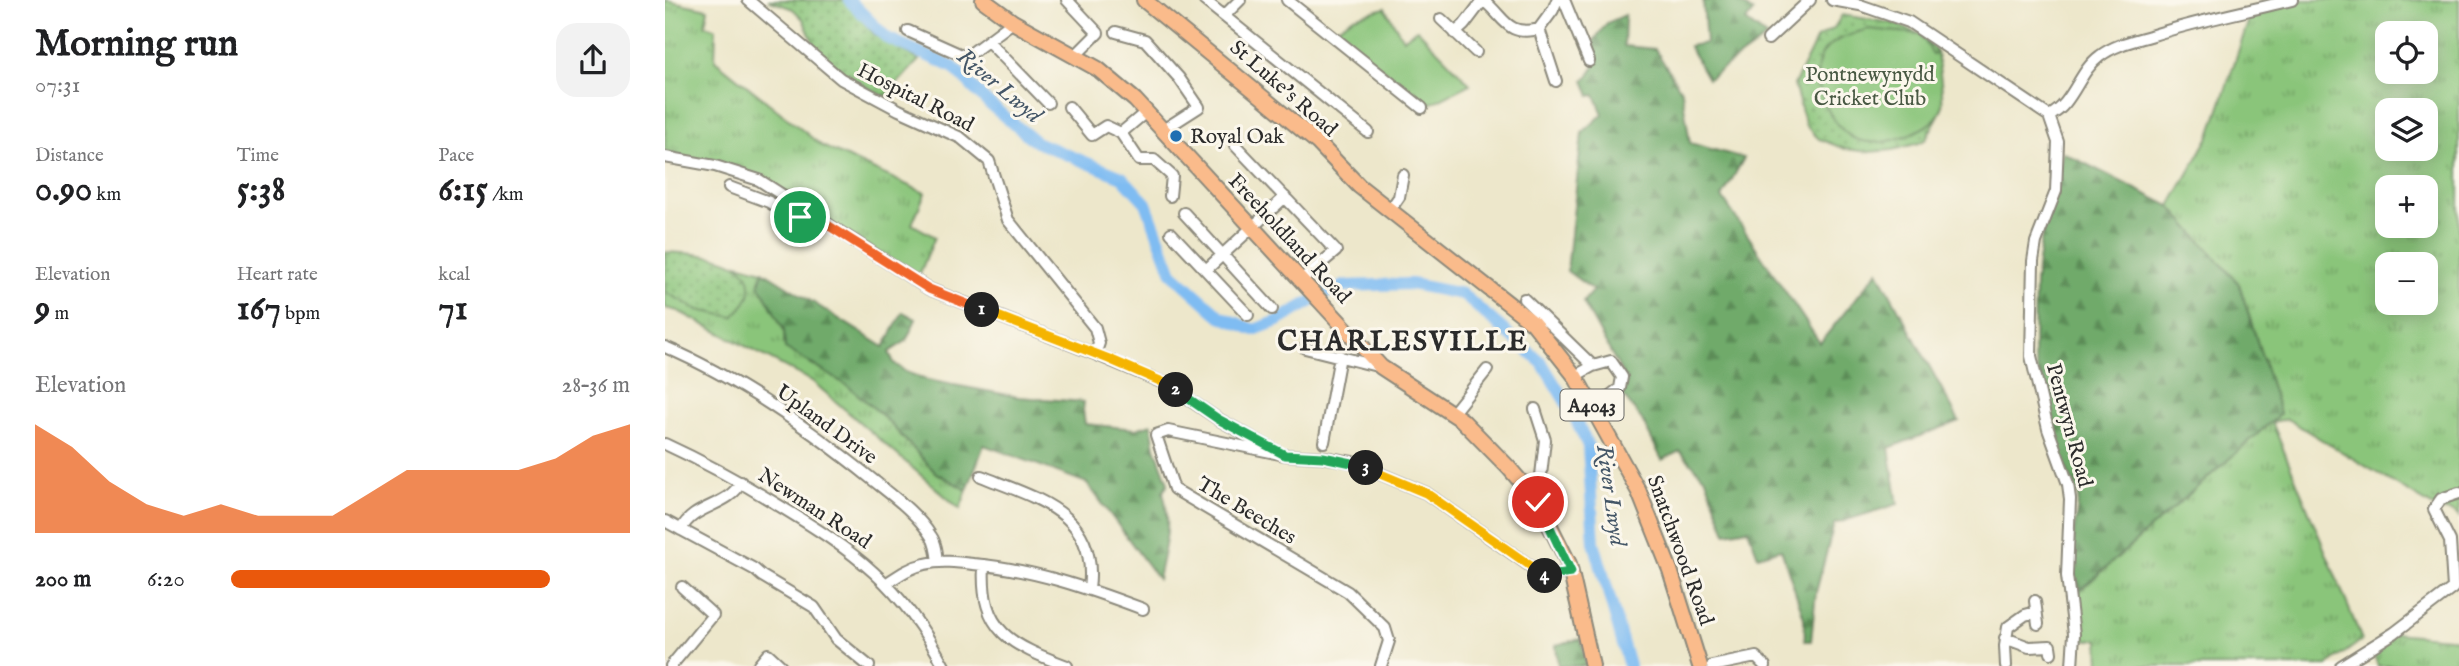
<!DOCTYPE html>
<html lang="en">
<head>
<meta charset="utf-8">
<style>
	:root { --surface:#fff; --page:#f2f2f2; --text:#202124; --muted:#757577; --accent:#ea580c }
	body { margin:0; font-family:"IM FELL English",serif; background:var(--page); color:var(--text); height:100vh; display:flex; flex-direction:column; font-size:26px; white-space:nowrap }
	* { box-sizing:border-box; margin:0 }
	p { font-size:23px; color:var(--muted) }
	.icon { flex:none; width:38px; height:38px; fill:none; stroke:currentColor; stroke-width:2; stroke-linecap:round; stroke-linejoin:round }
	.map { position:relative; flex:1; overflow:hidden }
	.drawer { display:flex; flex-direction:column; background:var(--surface); width:665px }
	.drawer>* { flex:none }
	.fabs { position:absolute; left:1710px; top:21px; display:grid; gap:14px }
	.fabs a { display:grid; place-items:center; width:63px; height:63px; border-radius:14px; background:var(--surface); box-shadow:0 4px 18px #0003; font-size:35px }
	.pin { position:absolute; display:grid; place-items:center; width:60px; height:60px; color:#fff; margin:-30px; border:4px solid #fff; border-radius:50%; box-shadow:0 2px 7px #0007 }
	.km { position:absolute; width:35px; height:35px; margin:-18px; border-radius:50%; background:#222; color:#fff; font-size:19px; line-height:35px; text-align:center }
	.round { display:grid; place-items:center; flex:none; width:74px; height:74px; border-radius:21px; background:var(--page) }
	.summary { display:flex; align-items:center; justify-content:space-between; height:119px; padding:0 35px }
	h1 { font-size:38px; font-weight:700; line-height:52px }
	.stats { display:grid; grid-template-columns:repeat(3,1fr); gap:10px; height:119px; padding:7px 35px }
	.stats div { display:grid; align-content:center }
	.stats b { font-size:35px; font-weight:700 }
	.stats small { font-size:19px; font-weight:400 }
	.stats p { font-size:19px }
	.chart { height:196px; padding:14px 35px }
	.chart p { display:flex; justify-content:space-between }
	.chart svg { width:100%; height:126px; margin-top:7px; fill:var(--accent); opacity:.7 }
	ul { padding:0 35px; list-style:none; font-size:23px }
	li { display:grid; grid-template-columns:112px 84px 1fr; align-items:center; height:52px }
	li i { height:18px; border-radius:9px; background:var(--accent) }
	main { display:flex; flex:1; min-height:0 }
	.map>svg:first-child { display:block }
	.grass { fill:url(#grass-tufts); stroke:#5a7852; stroke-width:2; fill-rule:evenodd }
	.forest { fill:url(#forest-firs); stroke:#4d6a4a; stroke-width:2 }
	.park { fill:url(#park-dots); stroke:#5a7852; stroke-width:2 }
	.garden { fill:#8ac57a; stroke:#5a7852; stroke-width:2 }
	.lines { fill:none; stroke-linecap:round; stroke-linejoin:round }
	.river { stroke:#7fbcf2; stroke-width:12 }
	.minor-casing { stroke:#8c897b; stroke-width:14 }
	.major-casing { stroke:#8c897b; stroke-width:18 }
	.minor { stroke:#fff; stroke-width:10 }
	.major { stroke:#fabb8b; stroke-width:14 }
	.split-1-casing { stroke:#fff; stroke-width:14 }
	.split-2-casing { stroke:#fff; stroke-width:14 }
	.split-3-casing { stroke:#fff; stroke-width:14 }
	.split-4-casing { stroke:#fff; stroke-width:14 }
	.split-5-casing { stroke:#fff; stroke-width:14 }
	.split-1 { stroke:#f0652b; stroke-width:9 }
	.split-2 { stroke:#f5b400; stroke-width:9 }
	.split-3 { stroke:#22a559; stroke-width:9 }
	.split-4 { stroke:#f5b400; stroke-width:9 }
	.split-5 { stroke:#22a559; stroke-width:9 }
	.poi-dot { fill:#1f6fb2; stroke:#fbf7ec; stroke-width:2.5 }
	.labels { text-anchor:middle; stroke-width:6; stroke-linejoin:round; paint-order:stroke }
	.shield { fill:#fbf7ec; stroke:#696865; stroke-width:2 }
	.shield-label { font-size:19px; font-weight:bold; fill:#2b2b2b }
	.park-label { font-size:21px; fill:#485943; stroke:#fbf7ec }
	.street-label { font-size:21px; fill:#2b2b2b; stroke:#fbf7ec }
	.poi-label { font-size:21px; fill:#2b2b2b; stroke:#fbf7ec; text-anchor:start }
	.water-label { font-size:23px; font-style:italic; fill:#445667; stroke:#fbf7ec }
	.district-label { font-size:28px; font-weight:bold; letter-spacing:2px; fill:#2b2b2b; stroke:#fbf7ec }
</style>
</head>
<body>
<main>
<section class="drawer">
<div class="summary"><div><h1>Morning run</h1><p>07:31</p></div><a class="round"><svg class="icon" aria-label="share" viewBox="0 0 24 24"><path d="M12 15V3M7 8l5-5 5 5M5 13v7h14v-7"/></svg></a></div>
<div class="stats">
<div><p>Distance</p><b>0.90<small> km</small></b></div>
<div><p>Time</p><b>5:38</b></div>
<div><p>Pace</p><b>6:15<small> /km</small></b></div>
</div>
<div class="stats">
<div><p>Elevation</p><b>9<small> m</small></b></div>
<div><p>Heart rate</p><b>167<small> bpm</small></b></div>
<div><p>kcal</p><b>71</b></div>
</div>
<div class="chart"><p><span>Elevation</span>28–36 m</p>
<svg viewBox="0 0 160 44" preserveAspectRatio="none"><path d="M0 44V6L10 14L20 26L30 34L40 38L50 34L60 38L70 38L80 38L90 30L100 22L110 22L120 22L130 22L140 18L150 10L160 6V44z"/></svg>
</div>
<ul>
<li><b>200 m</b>6:20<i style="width:80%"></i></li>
</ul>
</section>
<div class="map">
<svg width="1794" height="666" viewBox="0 0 1794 666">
	<defs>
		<pattern id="grass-tufts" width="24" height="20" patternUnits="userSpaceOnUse" patternTransform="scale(1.75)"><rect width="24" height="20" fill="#8ac57a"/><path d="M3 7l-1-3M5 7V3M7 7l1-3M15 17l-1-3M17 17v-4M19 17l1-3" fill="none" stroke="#71a064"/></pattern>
		<pattern id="forest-firs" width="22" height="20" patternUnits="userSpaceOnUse" patternTransform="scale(1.75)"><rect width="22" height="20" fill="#6faa6a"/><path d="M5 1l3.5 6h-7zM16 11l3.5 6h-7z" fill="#5b8b57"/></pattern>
		<pattern id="park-dots" width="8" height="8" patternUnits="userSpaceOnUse" patternTransform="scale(1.75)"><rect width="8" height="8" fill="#8ac57a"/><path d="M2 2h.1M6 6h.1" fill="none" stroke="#71a064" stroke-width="1.8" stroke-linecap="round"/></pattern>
	</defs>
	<rect width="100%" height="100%" fill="#fbf7ec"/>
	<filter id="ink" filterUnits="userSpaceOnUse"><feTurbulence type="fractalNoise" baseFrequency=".0143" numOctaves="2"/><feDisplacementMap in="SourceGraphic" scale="14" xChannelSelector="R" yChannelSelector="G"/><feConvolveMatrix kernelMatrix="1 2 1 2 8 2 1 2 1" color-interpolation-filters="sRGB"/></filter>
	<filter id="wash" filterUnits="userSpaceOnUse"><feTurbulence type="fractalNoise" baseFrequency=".00686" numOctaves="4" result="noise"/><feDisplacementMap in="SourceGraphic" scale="28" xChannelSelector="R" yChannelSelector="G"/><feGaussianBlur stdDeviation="1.57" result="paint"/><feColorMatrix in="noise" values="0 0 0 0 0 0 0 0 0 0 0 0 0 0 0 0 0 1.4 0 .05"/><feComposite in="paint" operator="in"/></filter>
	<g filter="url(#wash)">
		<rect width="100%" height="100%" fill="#ede7cb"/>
		<path class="grass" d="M 0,0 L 43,9 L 40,25 L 51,29 L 50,60 L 157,146 L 260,193 L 247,224 L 270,237 L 253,278 L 91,175 L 0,153 Z
			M 1627,0 L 1794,0 L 1794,517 L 1790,513 L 1772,509 L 1622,419 L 1607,422 L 1697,640 L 1662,666 L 1435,666 L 1434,640 L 1416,640 L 1412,593 L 1615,414 L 1574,284 L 1505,206 L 1546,133 L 1587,10 ZM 1722,33 L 1760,33 L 1760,72 L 1722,72 ZM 1722,110 L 1760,110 L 1760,149 L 1722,149 ZM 1722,187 L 1760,187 L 1760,226 L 1722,226 ZM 1722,264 L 1760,264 L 1760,303 L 1722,303 Z
			M 73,264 L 98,271 L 94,284 L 119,330 L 120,348 L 183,386 L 217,415 L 271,473 L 302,490 L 295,509 L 147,381 L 13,311 L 0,308 L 0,292 L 5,294 L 82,275 Z
			M 1729,633 L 1794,639 L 1794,666 L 1713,666 L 1708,653 Z"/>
		<path class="forest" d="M 1038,0 L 1071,0 L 1088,12 L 1081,21 L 1102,37 L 1043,79 L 1024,46 L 1041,43 Z
			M 960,15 L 959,46 L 990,49 L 1017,92 L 1025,143 L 1079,158 L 1057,197 L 1155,343 L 1213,271 L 1294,421 L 1224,448 L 1233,504 L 1169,524 L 1151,592 L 1146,641 L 1140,641 L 1139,618 L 1116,549 L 1093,556 L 1083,529 L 1061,533 L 1041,479 L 1015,451 L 997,460 L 977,420 L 957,394 L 962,382 L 918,302 L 928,290 L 902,271 L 917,133 L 938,114 L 930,95 L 925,96 L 919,80 C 933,68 930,63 925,46 L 942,23 Z
			M 1397,152 L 1505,206 L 1574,284 L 1615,414 L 1412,593 L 1409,574 L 1409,532 L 1414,496 L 1395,455 L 1369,357 L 1370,282 L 1376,241 Z
			M 98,271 L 219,347 L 238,312 L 251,319 L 241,341 L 224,352 L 229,363 L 241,372 L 262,380 L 354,397 L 419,402 L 418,410 L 420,424 L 471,429 L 486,424 L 490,447 L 503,483 L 498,492 C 507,525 500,546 493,579 L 422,483 L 319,445 L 302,490 L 271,473 L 217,415 L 183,386 L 120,348 L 119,330 L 94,284 Z
			M 916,639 L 921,666 L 893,666 L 891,645 Z"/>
		<path class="park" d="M 103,0 L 180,0 L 210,35 L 254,60 L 220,97 L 187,79 L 151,49 L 138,19 L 128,9 Z
			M 1177,15 L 1227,23 L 1255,34 L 1271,51 L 1277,109 L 1261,139 L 1254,143 L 1228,150 L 1204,152 L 1180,149 L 1154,139 L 1141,126 L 1129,85 L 1152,38 L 1169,28 Z
			M 0,252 C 23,253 75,254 84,279 C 86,287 86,293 82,300 C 79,306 73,311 68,317 L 33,310 L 0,292 Z"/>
		<path class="garden" d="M 720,8 L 738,39 L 752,29 L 805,84 L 763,105 L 669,30 L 689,17 Z
			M 1203,29 L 1255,34 L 1268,54 L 1272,53 C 1274,70 1279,91 1277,107 C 1275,119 1260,127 1250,132 C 1233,140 1213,146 1193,140 C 1166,131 1139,74 1160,50 C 1171,38 1188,34 1203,29 Z"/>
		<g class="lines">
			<path class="river" d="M 184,0 L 222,38 L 288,67 L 323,103 L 371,142 L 457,177 L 481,203 L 507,273 L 555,316 L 589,330 L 613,321 L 660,293 L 679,286 L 746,284 L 797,294 L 877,363 L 909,416 L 923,446 L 929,542 L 964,666"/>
		</g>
	</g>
	<g filter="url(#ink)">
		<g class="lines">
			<defs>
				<path id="minor" d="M 83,0 L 176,79 L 234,110 L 296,138 L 324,161 L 343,220 L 430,328 L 434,343 L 430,354
					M 402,0 L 433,33 L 410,56
					M 539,0 L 703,132
					M 622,0 L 757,108
					M 818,0 C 840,17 841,37 874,29 L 891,81
					M 899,0 L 924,61
					M 1167,0 L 1195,5 L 1244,22 L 1384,116 L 1393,142 L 1391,191 L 1371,242 L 1368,261 L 1366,356 L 1383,429 L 1403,484 L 1405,499 L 1402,576 L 1409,634 L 1407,666
					M 559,16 L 575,0
					M 776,19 L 811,52
					M 874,29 L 888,10 L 892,0
					M 243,31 L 301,57 L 348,22
					M 451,32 L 480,40 L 514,78 L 534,107 L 498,130
					M 790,33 L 799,25 L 818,0
					M 1103,39 L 1145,0
					M 323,41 L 383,103
					M 404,107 L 427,135 L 441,126 L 456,133
					M 481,112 L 456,133 L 474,160 L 489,160 L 507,176 L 505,196
					M 1384,116 C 1409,104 1413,72 1435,56 C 1449,45 1468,41 1485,36 C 1531,21 1579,12 1627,0
					M 570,145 L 671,251 L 636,280
					M 0,157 L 50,166 L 94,180 L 264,289 L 430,354 L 501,384 L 553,419 L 611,451
					M 64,187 L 104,202 L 129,218 L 142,212
					M 725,210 L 734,197 L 738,175
					M 519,213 L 607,309
					M 506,233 L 583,315
					M 541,270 L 620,197
					M 859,299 L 928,366 L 910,376
					M 0,347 C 75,379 145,429 208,480 C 228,496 253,514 266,536 C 271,543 272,553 273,562
					M 640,348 L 716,367
					M 928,366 L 946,361 L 957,377 L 955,388 L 942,398
					M 870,409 L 880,440 L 873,502
					M 787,414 L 822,370
					M 659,442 L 675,356
					M 0,444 C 39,462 76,482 113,505 C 189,551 237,585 279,666
					M 316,476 C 373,499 434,513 424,589
					M 0,521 L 89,569 L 97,576 L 149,607 L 171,639 L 204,666
					M 16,530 C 28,504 64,507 76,482
					M 319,565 C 315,632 346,645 402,666
					M 222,583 C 234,575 245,567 260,564 C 275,560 292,562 308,564 C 368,569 422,588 478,609
					M 1370,601 L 1373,624
					M 1340,638 L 1364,647 L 1385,646 L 1386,653
					M 6,666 L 48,615 L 17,587
					M 93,666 L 103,654 L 116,666
					M 716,666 L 724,641 L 720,628 L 683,592 L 509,489 L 491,435 L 503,431 L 620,455 L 658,457 L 687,462 L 761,493 L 881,577 L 906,571
					M 1047,666 L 1091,657 L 1100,666
					M 1341,666 L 1340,646 L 1343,627 L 1360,615 L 1371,612
					M 1676,666 L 1729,633 L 1788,588 L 1785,541 L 1769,509 L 1776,499 L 1794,493"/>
				<path id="major" d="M 318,0 L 348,22 L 433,69 L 470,100 L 716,367 L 797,420 L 844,468 L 873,502 L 904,564 L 927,666
					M 479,0 L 652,142 L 694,186 L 868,323 L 910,376 L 974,492 L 1005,570 L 1035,666"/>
			</defs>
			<use href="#minor" class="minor-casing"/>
			<use href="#major" class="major-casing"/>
			<use href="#minor" class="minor"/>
			<use href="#major" class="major"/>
		</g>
	</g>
	<g class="lines" filter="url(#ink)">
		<defs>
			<path id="split-1" d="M 135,217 L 142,212 L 264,289 L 317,310"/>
			<path id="split-2" d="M 317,310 L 444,359 L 502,384 L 511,390"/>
			<path id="split-3" d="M 511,390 L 553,419 L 620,455 L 658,457 L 687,463 L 701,468"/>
			<path id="split-4" d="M 701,468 L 761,493 L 880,576"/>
			<path id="split-5" d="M 873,502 L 906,572 L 880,576"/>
		</defs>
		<use href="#split-1" class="split-1-casing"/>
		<use href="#split-2" class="split-2-casing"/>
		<use href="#split-3" class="split-3-casing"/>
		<use href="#split-4" class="split-4-casing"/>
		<use href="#split-5" class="split-5-casing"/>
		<use href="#split-1" class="split-1"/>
		<use href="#split-2" class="split-2"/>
		<use href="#split-3" class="split-3"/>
		<use href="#split-4" class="split-4"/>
		<use href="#split-5" class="split-5"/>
	</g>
	<circle class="poi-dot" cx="511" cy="136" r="7"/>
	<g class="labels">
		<rect class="shield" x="895.5" y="389.5" width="63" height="31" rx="5"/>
		<g class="shield-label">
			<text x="927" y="412">A4043</text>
		</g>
		<g class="park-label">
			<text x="1205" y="81">Pontnewynydd<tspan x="1205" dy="24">Cricket Club</tspan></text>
		</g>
		<g class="street-label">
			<text transform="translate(619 88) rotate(41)" y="7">St Luke's Road</text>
			<text transform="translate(251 97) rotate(27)" y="7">Hospital Road</text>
			<text transform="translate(625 238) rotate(47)" y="7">Freeholdland Road</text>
			<text transform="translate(162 424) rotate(36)" y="7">Upland Drive</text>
			<text transform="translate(1405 425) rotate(75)" y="7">Pentwyn Road</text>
			<text transform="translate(150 508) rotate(33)" y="7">Newman Road</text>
			<text transform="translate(582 510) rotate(31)" y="7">The Beeches</text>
			<text transform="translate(1016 550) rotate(70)" y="7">Snatchwood Road</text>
		</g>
		<g class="poi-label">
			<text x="525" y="143">Royal Oak</text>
		</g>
		<g class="water-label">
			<text transform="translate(335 85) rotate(40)" y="8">River Lwyd</text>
			<text transform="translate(947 495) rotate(82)" y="8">River Lwyd</text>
		</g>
		<g class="district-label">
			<text x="738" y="350">CHARLESVILLE</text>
		</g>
	</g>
</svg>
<div class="fabs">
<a><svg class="icon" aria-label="locate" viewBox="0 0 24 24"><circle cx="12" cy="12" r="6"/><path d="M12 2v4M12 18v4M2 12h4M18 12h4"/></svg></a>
<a><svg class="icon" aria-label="layers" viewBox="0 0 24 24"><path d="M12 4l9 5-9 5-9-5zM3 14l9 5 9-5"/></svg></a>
<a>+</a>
<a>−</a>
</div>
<div class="pin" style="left:135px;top:217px;background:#1e9e55"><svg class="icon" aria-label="arrive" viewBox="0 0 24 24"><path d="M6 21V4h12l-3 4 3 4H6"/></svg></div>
<div class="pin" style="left:873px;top:502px;background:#d93025"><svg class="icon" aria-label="check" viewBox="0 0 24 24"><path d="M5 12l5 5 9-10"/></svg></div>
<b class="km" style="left:317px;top:310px">1</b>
<b class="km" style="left:511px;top:390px">2</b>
<b class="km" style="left:701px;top:468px">3</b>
<b class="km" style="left:880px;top:576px">4</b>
</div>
</main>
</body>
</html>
